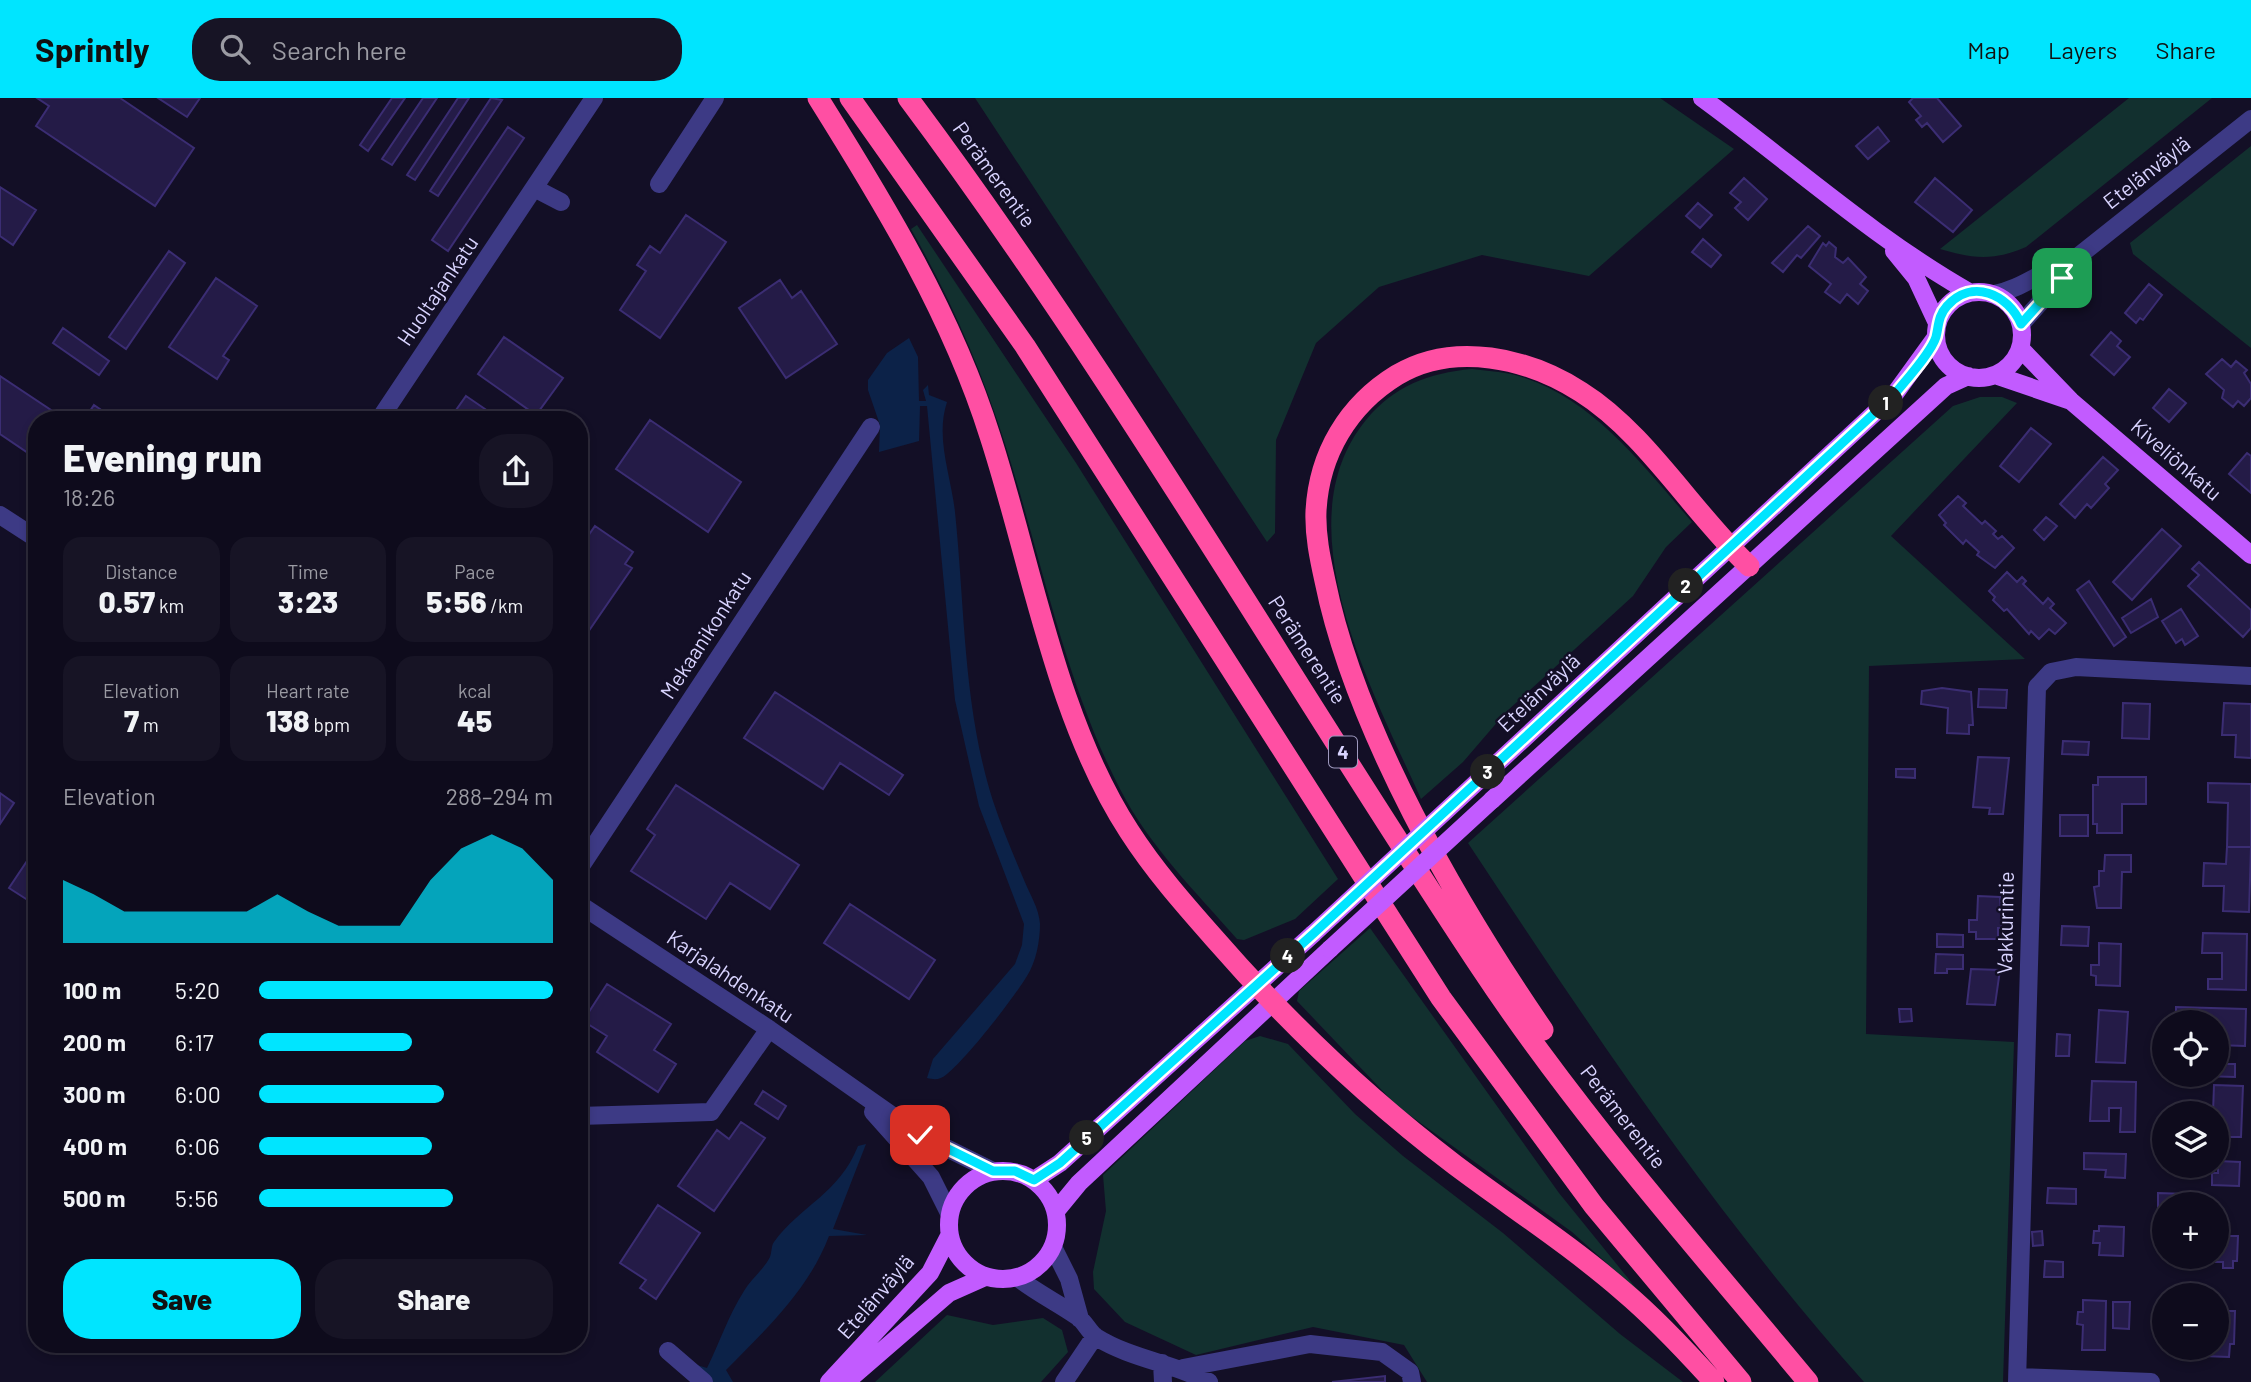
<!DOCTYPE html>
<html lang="en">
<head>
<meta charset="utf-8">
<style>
	:root { --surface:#0e0b1c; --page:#171425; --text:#f1f3f6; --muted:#9b9ba3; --line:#2e2b3b; --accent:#00e5ff }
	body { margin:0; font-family:Barlow,sans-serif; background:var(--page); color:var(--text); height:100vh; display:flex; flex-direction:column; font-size:26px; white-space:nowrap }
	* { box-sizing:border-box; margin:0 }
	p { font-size:23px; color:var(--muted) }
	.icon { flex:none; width:38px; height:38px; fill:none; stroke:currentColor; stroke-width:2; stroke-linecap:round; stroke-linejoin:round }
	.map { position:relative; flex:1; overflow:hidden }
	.side { position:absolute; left:28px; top:313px; width:560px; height:942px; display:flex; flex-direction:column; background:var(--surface); border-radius:28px; box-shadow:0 4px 10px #0003,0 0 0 2px var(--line) }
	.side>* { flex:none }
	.buttons { position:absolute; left:2152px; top:912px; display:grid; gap:14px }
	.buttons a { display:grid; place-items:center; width:77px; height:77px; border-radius:50%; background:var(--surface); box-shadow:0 4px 10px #0003,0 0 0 2px var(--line); font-size:35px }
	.pin { position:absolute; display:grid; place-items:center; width:60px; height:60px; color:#fff; margin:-30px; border-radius:14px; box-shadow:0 4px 10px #0006 }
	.km { position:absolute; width:35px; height:35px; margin:-18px; border-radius:50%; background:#222; color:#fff; font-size:19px; line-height:35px; text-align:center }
	.round { display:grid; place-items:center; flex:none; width:74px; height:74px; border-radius:28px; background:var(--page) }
	.summary { display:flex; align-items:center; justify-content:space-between; height:119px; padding:0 35px }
	h1 { font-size:38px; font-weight:800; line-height:52px }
	.stats { display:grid; grid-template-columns:repeat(3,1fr); gap:10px; height:119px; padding:7px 35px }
	.stats div { display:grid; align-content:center; border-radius:18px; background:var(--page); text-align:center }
	.stats b { font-size:30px; font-weight:800 }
	.stats small { font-size:19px; font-weight:400 }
	.stats p { font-size:19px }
	.chart { height:196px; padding:14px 35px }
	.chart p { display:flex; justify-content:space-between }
	.chart svg { width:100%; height:126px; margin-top:7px; fill:var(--accent); opacity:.7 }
	.button { display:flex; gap:14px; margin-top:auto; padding:14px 35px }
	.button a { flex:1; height:80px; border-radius:28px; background:var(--accent); color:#111; font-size:28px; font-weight:800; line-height:80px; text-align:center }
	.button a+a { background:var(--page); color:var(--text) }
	ul { padding:0 35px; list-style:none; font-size:23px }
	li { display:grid; grid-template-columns:112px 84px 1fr; align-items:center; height:52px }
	li i { height:18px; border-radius:9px; background:var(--accent) }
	header { display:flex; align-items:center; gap:42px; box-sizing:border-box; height:98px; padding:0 35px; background:var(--accent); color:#111 }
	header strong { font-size:33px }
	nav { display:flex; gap:38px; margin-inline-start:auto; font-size:24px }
	.search { width:490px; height:63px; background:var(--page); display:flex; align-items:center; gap:18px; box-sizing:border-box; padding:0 24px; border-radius:28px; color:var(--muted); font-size:26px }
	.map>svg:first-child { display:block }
	.green { fill:#12302f }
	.water { fill:#0c2248 }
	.building { fill:#241b47; stroke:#3b2d73; stroke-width:2 }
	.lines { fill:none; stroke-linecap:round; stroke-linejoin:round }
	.minor { stroke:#3d3a85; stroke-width:18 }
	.major { stroke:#c25bff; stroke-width:18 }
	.highway { stroke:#ff4fa3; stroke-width:21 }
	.major-bridge { stroke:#c25bff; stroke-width:18 }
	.route-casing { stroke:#fff; stroke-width:14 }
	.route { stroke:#00e5ff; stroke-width:9 }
	.labels { text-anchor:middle; stroke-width:5; stroke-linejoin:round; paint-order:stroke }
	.shield { fill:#130f26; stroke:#9e99be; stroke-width:2 }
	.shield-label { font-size:19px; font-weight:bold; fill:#d9d4ff }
	.street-label { font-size:21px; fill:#d9d4ff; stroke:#130f26 }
</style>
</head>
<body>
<header>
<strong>Sprintly</strong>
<div class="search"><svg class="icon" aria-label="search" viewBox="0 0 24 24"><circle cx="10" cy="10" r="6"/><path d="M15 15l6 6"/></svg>Search here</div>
<nav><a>Map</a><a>Layers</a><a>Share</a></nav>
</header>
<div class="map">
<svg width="2251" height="1284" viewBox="0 0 2251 1284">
	<rect width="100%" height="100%" fill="#130f26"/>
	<path class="green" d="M 975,0 L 1660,0 L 1734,51 L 1589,178 L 1482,157 L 1379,189 L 1316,245 L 1276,342 L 1275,435 L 1267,444 Z
		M 2129,0 L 2212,0 L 2026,149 C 1993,163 1974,161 1940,151 Z
		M 2251,48 L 2251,250 L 2133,156 L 2130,145 Z
		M 917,127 L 1076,365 L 1338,781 L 1295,821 L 1244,842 L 1237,841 C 1196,794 1149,748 1120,691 C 1065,584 1042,463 1006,349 C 982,272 950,200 911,131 Z
		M 1472,271 C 1489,273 1508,274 1525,280 C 1595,303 1646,371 1692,424 L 1666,449 L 1633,498 L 1506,614 L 1463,664 L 1421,701 C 1375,597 1280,427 1366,322 C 1394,288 1428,275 1472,271 Z
		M 1980,299 L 2002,299 L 2017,305 L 1891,438 L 2025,561 L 1869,568 L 1866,936 L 2014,944 L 2003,1284 L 1864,1284 C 1715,1117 1591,931 1468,745 L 1953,308 Z
		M 1370,830 L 1559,1095 L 1640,1195 L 1572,1134 L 1397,1008 L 1297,903 L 1299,893 Z
		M 1260,938 L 1288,946 L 1355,1016 L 1403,1058 L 1503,1135 L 1620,1236 L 1683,1284 L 1427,1284 L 1404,1247 L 1313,1229 L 1196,1257 L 1125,1224 L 1094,1191 L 1093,1174 L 1106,1113 L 1103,1077 L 1245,943 Z
		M 947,1217 L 993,1227 L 1043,1220 L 1062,1232 L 1068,1254 L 1041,1284 L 875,1284 Z"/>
	<path class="water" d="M 909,240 L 918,259 L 919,303 L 926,303 L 923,292 L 928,287 L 929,297 L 947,304 C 935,340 951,377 955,414 C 965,510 963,609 993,703 C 1002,730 1013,756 1024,782 C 1030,797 1039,810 1040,826 C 1040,843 1036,864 1027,878 C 1013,901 967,960 947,976 C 940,982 935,982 927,980 L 933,961 L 1015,866 L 1022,847 L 1024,826 L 979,708 L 955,602 L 927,308 L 920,308 L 919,343 L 879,354 L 880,327 L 868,292 L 868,282 L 887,255 Z
		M 866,1046 L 833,1131 L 867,1137 L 829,1138 C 808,1193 765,1232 726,1272 L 733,1284 L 690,1284 L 694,1280 L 697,1267 L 707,1270 C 720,1244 728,1218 744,1193 C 751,1181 764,1171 770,1159 C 772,1154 771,1148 774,1144 C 801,1107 839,1096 858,1048 Z"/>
	<path class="building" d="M 37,0 L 120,0 L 194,50 L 155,108 L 36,28 L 49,8 Z
		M 158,0 L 200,0 L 187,19 Z
		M 392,0 L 405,0 L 368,53 L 360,47 Z
		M 423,0 L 437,0 L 392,67 L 382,61 Z
		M 458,0 L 469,0 L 415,82 L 407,77 Z
		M 491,0 L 502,2 L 438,98 L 430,93 Z
		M 1913,0 L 1937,0 L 1961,28 L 1943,44 L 1927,25 L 1922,29 L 1916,22 L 1921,18 L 1909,4 Z
		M 508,29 L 524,40 L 448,153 L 432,142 Z
		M 1878,29 L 1889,43 L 1868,61 L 1856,48 Z
		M 1744,80 L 1767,101 L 1748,122 L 1735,110 L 1741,104 L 1730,95 Z
		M 1935,80 L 1972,112 L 1953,134 L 1915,104 Z
		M 0,89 L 36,112 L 13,147 L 0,138 Z
		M 1698,105 L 1712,117 L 1700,130 L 1686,118 Z
		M 686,117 L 726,144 L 660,240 L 620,212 L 646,173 L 637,167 L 650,148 L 660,155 Z
		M 1808,128 L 1820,138 L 1801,160 L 1797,157 L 1783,174 L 1772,165 Z
		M 1703,141 L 1721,157 L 1711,169 L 1692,154 Z
		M 1829,144 L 1836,150 L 1835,159 L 1843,165 L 1848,160 L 1866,179 L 1860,186 L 1868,193 L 1858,206 L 1847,196 L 1840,205 L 1825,194 L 1831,186 L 1809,168 L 1823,145 L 1826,148 Z
		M 169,153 L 185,165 L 126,251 L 109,239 Z
		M 216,180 L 257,208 L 223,258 L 229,262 L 217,281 L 169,249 Z
		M 780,182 L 792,200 L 801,193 L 837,246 L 786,280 L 739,210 Z
		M 2149,186 L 2162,197 L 2143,222 L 2140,220 L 2136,225 L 2125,215 Z
		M 63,230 L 109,263 L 99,277 L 53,245 Z
		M 2111,234 L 2121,243 L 2117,248 L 2130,259 L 2114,277 L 2091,257 Z
		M 504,239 L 563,280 L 536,317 L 478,276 Z
		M 2222,261 L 2231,269 L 2236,263 L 2247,272 L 2244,275 L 2251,286 L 2251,300 L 2244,308 L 2238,303 L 2233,309 L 2222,300 L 2224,292 L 2206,276 Z
		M 0,278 L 66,322 L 37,322 L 37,361 L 0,336 Z
		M 2169,291 L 2186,305 L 2169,324 L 2153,310 Z
		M 466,298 L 501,322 L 449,322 Z
		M 94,307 L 116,322 L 84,322 Z
		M 650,322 L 741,384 L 708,434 L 616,371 Z
		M 2031,330 L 2051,346 L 2019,384 L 2000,368 Z
		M 2247,355 L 2251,358 L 2251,395 L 2229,376 Z
		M 2103,359 L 2118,372 L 2105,386 L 2109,390 L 2091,410 L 2087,406 L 2075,420 L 2060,406 Z
		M 1958,398 L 1966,405 L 1963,408 L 1982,426 L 1985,423 L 1996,433 L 1993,436 L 1998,441 L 2002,438 L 2014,450 L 1995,470 L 1977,457 L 1979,454 L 1966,442 L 1963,446 L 1944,427 L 1946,425 L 1939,417 Z
		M 2046,419 L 2057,428 L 2044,442 L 2034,432 Z
		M 595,428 L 633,454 L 625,466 L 632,470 L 586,537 L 579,533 L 579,451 Z
		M 2162,431 L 2181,448 L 2132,502 L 2113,484 Z
		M 2199,464 L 2251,512 L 2251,530 L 2243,539 L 2188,488 L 2199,477 L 2192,471 Z
		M 2007,474 L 2017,484 L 2022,479 L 2026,483 L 2023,486 L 2043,506 L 2048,500 L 2054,506 L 2050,510 L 2066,525 L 2055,536 L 2049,531 L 2039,541 L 2031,533 L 2029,536 L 2007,511 L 2004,513 L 1993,502 L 1995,499 L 1989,493 Z
		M 2089,483 L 2126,539 L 2114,548 L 2077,492 Z
		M 2151,501 L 2158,519 L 2131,535 L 2122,520 Z
		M 2181,511 L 2198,538 L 2185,547 L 2182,541 L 2176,545 L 2162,523 Z
		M 1942,590 L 1971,594 L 1973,627 L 1969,627 L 1969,636 L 1947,635 L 1948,610 L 1921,606 L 1922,593 Z
		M 1979,591 L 2007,592 L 2006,610 L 1978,609 Z
		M 775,594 L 903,677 L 889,697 L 840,665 L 823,691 L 744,640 Z
		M 2123,605 L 2150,606 L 2149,641 L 2122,640 Z
		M 2224,605 L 2251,606 L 2251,660 L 2235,659 L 2236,637 L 2222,637 Z
		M 2063,643 L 2089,644 L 2088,657 L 2062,656 Z
		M 1978,659 L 2009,660 L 2003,716 L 1989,716 L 1990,710 L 1973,709 Z
		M 1896,671 L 1915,671 L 1915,680 L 1896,679 Z
		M 2098,679 L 2146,679 L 2146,706 L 2122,706 L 2122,735 L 2097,735 L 2097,726 L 2093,726 L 2093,687 L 2098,687 Z
		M 2208,685 L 2251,686 L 2251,749 L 2227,749 L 2228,705 L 2208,704 Z
		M 676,687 L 799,767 L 770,811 L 730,785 L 706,821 L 631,773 L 655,737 L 647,731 Z
		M 0,695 L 14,705 L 0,726 Z
		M 2060,717 L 2088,717 L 2088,738 L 2060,738 Z
		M 37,748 L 37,808 L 9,790 Z
		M 2227,749 L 2251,749 L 2249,814 L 2223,813 L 2224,788 L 2203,788 L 2204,765 L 2226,766 Z
		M 2105,757 L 2131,757 L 2131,774 L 2122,774 L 2121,810 L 2097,810 L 2094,789 L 2099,788 L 2099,773 L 2104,773 Z
		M 1978,798 L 2000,799 L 2002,830 L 1998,830 L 1998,841 L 1976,841 L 1976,834 L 1969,834 L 1969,822 L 1977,822 Z
		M 850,806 L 935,862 L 909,901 L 824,845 Z
		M 2062,828 L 2089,829 L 2088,848 L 2061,847 Z
		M 2203,835 L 2247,836 L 2246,892 L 2208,891 L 2208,881 L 2222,881 L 2222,855 L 2202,855 Z
		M 1937,836 L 1963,837 L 1963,849 L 1937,849 Z
		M 2099,845 L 2121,846 L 2120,888 L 2096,887 L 2096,878 L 2091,877 L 2091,867 L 2099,867 Z
		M 1936,856 L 1963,857 L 1963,871 L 1947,871 L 1947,875 L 1935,875 Z
		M 1971,871 L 2000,872 L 1995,907 L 1967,906 Z
		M 607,886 L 671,926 L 654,952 L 676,966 L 658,994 L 597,954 L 607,938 L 583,923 Z
		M 2176,909 L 2246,911 L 2245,948 L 2217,947 L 2217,924 L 2176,924 Z
		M 1899,911 L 1911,911 L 1912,923 L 1900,924 Z
		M 2099,912 L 2128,914 L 2125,965 L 2096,964 Z
		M 2057,936 L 2070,937 L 2069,958 L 2056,958 Z
		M 2217,966 L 2235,966 L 2235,979 L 2204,978 L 2217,976 Z
		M 2092,983 L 2136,984 L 2135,1034 L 2120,1034 L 2121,1010 L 2109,1010 L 2109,1023 L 2090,1023 Z
		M 2214,987 L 2243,988 L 2241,1039 L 2217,1039 L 2217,1015 L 2213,1015 Z
		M 763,993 L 786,1008 L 778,1021 L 755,1006 Z
		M 741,1024 L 765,1040 L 714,1113 L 678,1088 L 717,1032 L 729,1041 Z
		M 2084,1055 L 2126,1056 L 2125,1080 L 2105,1079 L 2106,1072 L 2084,1071 Z
		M 2218,1063 L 2240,1064 L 2239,1088 L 2212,1087 L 2212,1075 L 2218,1075 Z
		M 2048,1090 L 2076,1091 L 2076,1106 L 2047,1105 Z
		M 2158,1095 L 2186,1096 L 2186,1106 L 2158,1109 Z
		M 658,1107 L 700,1135 L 656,1201 L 640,1190 L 646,1182 L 620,1165 Z
		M 2099,1128 L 2124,1129 L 2123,1158 L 2099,1157 L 2100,1145 L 2093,1145 L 2094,1133 L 2099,1133 Z
		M 2042,1133 L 2043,1147 L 2033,1148 L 2032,1134 Z
		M 2217,1138 L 2238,1138 L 2237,1163 L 2233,1163 L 2233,1170 L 2223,1170 L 2223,1164 L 2216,1164 Z
		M 2045,1163 L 2063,1164 L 2063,1179 L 2044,1179 Z
		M 2083,1202 L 2106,1203 L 2105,1252 L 2082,1252 L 2083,1227 L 2077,1226 L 2078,1214 L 2083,1214 Z
		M 2113,1204 L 2130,1204 L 2129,1231 L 2113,1230 Z
		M 2217,1213 L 2235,1213 L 2234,1246 L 2230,1246 L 2229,1259 L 2203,1258 L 2203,1250 L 2217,1250 Z
		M 1385,1278 L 1385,1284 L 1332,1284 Z"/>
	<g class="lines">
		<path class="minor" d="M 659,86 L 715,0
			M 534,90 L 561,104
			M 1994,196 C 2023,191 2043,171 2071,164
			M 2021,226 L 2062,180 L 2071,164 L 2251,21
			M 379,322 L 594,0
			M 0,417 L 37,441
			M 579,771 L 871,329
			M 579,806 L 769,931 L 920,1037 L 993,1073
			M 873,1014 L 931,1079 L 949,1115
			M 579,1018 L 711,1014 L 769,931
			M 1053,1149 L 1069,1181 L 1080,1221
			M 1018,1180 C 1037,1195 1058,1205 1078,1219 C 1085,1224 1089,1234 1096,1239 C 1131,1261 1173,1265 1209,1284
			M 668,1253 L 704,1284
			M 1162,1265 L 1163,1284
			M 1183,1270 L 1310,1246 L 1382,1254 L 1410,1274 L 1412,1284
			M 2018,1279 L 2151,1284
			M 1064,1284 L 1095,1238
			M 2017,1284 L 2037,589 L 2051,574 L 2076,569 L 2251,578"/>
		<path class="major" d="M 1702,0 C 1791,65 1874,140 1969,194
			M 1894,153 L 1916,180 L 1937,225
			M1936 237a43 43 0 1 1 86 0a43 43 0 1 1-86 0Z
			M 2020,250 L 2071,303 L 2251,457
			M 1995,277 L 2068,302
			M 1477,684 L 1894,297 L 1936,239
			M 1492,702 L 1946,288 L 1968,278
			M949 1127a54 54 0 1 1 108 0a54 54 0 1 1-108 0Z
			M 1034,1082 L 1060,1065 L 1313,836
			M 1056,1113 L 1079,1085 L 1330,851
			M 829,1284 L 930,1175 L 949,1138
			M 846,1284 L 949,1195 L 985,1179"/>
		<path class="highway" d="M 818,0 C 885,107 952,217 990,338 C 1031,464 1056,621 1129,733 C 1154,772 1184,806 1214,840 C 1287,924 1367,1000 1455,1067 C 1511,1109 1570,1147 1623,1193 C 1655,1220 1686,1253 1714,1284
			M 850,0 L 1025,248 L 1441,900 L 1594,1108 L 1741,1284
			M 908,0 C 1116,278 1289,581 1481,870 C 1578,1016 1696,1149 1808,1284
			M 1543,932 C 1458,808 1355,631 1325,483 C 1320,460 1315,437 1316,413 C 1319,356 1348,307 1397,277 C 1454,243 1528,260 1581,294 C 1645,334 1693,415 1749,468"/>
		<path class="major-bridge" d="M 1313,836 L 1477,684
			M 1330,851 L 1492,702"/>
	</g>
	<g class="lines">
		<defs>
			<path id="route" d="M 920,1037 L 993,1073 L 1015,1073 L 1034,1082 L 1060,1065 L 1313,836 L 1894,297 C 1905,283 1931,255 1936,239 C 1939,227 1938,218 1947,208 C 1972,180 2008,196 2021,226 L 2062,180"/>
		</defs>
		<use href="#route" class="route-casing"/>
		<use href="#route" class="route"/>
	</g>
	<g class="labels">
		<rect class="shield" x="1329" y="638.5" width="28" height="31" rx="5"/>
		<g class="shield-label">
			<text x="1343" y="661">4</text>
		</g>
		<g class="street-label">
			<text transform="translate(2147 75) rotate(-38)" y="7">Etelänväylä</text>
			<text transform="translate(994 77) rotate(54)" y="7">Perämerentie</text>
			<text transform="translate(438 193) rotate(-56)" y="7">Huoltajankatu</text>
			<text transform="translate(2176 362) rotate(41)" y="7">Kiveliönkatu</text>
			<text transform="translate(706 537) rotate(-57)" y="7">Mekaanikonkatu</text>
			<text transform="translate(1307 552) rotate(57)" y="7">Perämerentie</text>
			<text transform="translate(1539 595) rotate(-43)" y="7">Etelänväylä</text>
			<text transform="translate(2006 825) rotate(-89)" y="7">Vakkurintie</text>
			<text transform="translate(730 879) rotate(34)" y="7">Karjalahdenkatu</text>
			<text transform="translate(1623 1019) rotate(52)" y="7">Perämerentie</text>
			<text transform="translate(876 1199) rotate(-49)" y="7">Etelänväylä</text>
		</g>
	</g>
</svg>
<div class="buttons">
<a><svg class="icon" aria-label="locate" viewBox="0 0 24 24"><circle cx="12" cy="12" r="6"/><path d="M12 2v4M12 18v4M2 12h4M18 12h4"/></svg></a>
<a><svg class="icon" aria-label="layers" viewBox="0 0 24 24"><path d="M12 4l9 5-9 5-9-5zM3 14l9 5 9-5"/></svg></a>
<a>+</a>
<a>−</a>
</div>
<div class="pin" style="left:2062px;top:180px;background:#1e9e55"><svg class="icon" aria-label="arrive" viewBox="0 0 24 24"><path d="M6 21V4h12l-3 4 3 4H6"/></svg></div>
<div class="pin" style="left:920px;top:1037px;background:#d93025"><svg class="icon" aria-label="check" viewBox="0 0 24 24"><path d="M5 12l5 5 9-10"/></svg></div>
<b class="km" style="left:1886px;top:305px">1</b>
<b class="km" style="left:1686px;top:488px">2</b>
<b class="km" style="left:1488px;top:674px">3</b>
<b class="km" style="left:1288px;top:858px">4</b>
<b class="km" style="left:1087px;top:1040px">5</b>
<section class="side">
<div class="summary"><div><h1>Evening run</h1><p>18:26</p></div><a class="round"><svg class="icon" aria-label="share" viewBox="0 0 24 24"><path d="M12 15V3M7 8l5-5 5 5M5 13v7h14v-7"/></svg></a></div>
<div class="stats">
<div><p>Distance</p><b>0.57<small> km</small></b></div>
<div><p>Time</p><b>3:23</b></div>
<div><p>Pace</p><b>5:56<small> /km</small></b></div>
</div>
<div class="stats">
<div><p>Elevation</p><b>7<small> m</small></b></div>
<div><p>Heart rate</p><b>138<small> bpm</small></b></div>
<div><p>kcal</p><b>45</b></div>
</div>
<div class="chart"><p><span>Elevation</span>288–294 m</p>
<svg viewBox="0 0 160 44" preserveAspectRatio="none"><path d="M0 44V22L10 27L20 33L30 33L40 33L50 33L60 33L70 27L80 33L90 38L100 38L110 38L120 22L130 11L140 6L150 11L160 22V44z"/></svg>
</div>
<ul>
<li><b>100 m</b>5:20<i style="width:100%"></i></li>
<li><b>200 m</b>6:17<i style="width:52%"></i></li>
<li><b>300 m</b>6:00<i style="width:63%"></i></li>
<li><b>400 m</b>6:06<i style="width:59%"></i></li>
<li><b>500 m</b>5:56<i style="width:66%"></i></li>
</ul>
<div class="button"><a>Save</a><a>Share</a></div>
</section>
</div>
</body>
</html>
